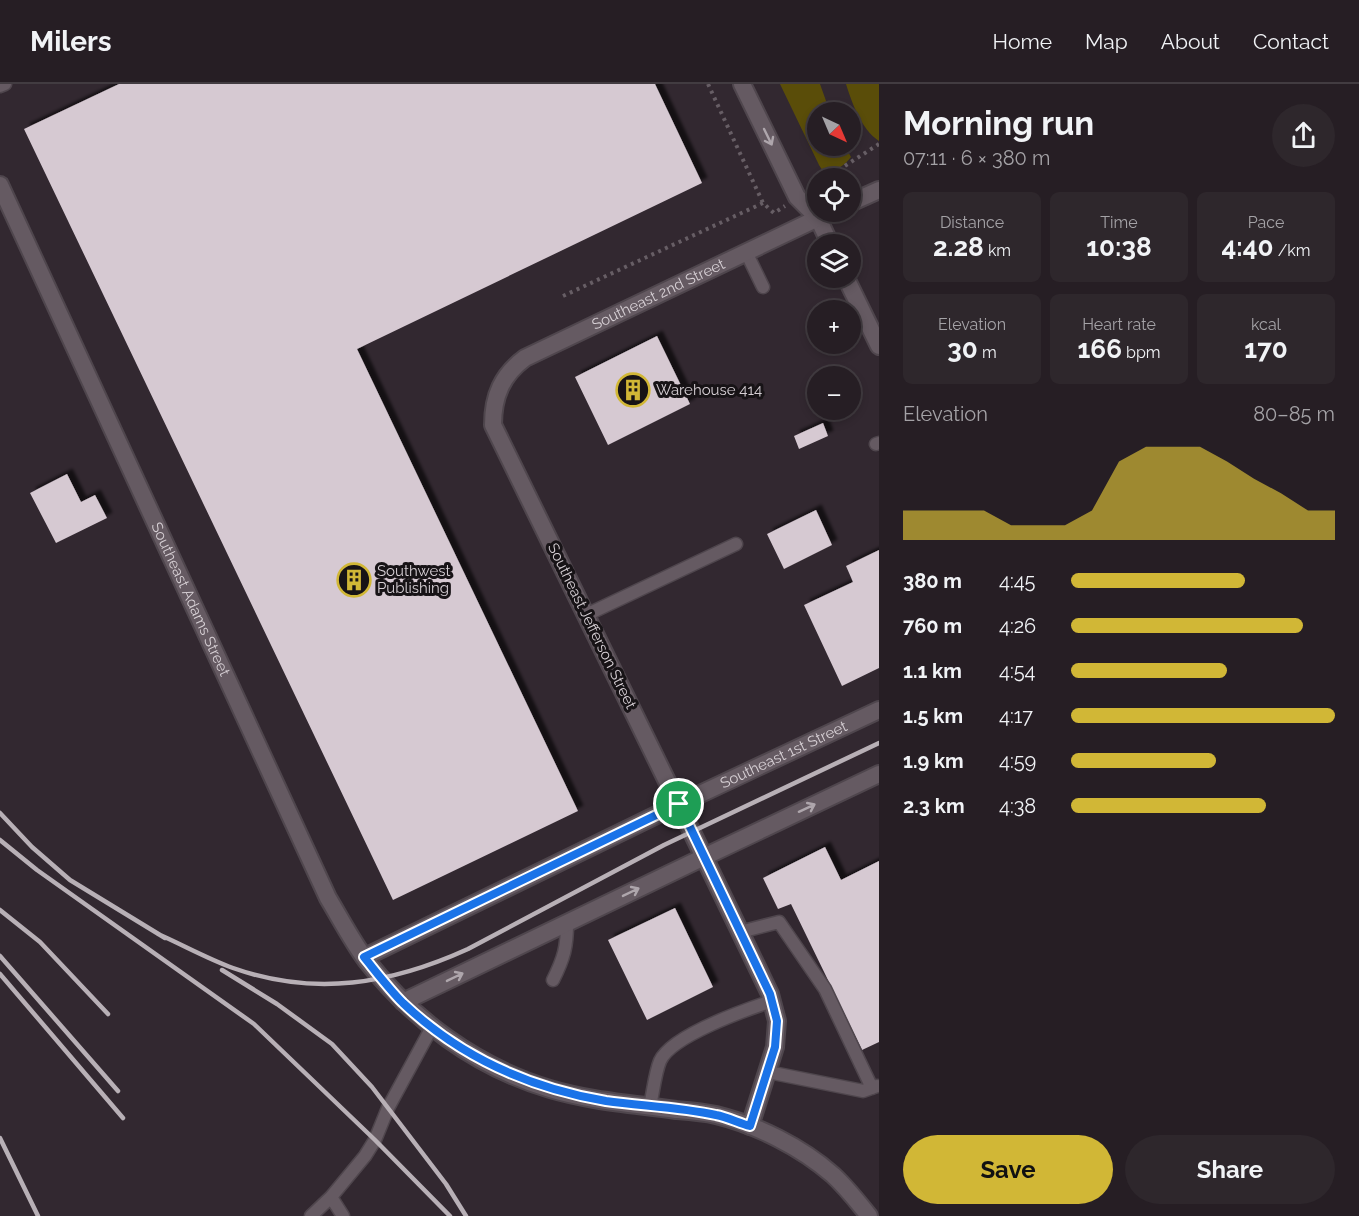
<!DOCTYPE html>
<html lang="en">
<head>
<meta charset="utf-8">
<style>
	:root { --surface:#261e24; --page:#2e272c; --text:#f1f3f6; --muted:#a4a2a6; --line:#423c41; --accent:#d1b736 }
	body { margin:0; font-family:Raleway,sans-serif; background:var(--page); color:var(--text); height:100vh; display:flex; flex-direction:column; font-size:22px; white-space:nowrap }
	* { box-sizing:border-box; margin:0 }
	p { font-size:20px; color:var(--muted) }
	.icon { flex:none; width:33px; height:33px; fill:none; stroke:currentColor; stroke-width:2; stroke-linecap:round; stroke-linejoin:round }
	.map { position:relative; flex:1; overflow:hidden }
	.panel { display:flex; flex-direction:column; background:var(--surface); width:480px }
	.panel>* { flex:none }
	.needle { width:39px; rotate:136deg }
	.buttons { position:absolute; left:807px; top:18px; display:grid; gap:12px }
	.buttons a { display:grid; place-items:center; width:54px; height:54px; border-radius:50%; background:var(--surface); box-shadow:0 3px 9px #0003,0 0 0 2px var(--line); font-size:30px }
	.pin { position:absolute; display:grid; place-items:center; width:51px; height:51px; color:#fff; margin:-26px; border:3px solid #fff; border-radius:50%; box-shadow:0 2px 6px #0007 }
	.round { display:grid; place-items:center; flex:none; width:63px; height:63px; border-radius:32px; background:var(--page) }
	.summary { display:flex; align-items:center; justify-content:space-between; height:102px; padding:0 24px }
	h1 { font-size:33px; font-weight:700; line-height:45px }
	.figures { display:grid; grid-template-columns:repeat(3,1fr); gap:9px; height:102px; padding:6px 24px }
	.figures div { display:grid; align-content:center; border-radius:9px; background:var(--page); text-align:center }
	.figures b { font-size:26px; font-weight:700 }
	.figures small { font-size:16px; font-weight:400 }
	.figures p { font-size:16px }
	.chart { height:168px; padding:12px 24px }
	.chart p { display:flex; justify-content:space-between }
	.chart svg { width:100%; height:108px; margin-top:6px; fill:var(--accent); opacity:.7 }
	.button { display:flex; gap:12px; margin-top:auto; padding:12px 24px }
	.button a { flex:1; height:69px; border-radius:36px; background:var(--accent); color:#111; font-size:24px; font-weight:700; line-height:69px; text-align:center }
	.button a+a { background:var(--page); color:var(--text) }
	ul { padding:0 24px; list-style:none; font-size:20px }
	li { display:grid; grid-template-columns:96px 72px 1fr; align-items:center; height:45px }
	li i { height:15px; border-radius:8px; background:var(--accent) }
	header { display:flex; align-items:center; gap:36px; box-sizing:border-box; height:84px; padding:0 30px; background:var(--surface); border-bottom:2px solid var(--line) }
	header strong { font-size:28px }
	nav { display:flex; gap:33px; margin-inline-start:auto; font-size:21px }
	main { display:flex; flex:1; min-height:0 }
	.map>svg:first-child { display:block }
	.green { fill:#5a4d09 }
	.building { fill:#d6c9d2; filter:url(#shadow) }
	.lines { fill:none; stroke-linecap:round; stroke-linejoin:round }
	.service-casing { stroke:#4f464d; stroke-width:15 }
	.minor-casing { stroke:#4f464d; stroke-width:20 }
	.tertiary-casing { stroke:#4f464d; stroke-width:20 }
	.path { stroke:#675e65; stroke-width:4; stroke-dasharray:3 4.5; stroke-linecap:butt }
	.service { stroke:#655a62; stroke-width:12 }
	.minor { stroke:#655a62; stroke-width:16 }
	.tertiary { stroke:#655a62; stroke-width:16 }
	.rail { stroke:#b8b0b6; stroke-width:4.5 }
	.oneway { stroke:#aea6ac }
	.route-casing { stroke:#fff; stroke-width:12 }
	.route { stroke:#1a73e8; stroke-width:8 }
	.labels { text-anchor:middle; stroke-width:6; stroke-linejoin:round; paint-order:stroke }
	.street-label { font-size:15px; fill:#d6cfd4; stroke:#171316 }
	.poi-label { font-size:15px; fill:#d6cfd4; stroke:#171316; text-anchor:start }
</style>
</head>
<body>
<header>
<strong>Milers</strong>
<nav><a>Home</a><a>Map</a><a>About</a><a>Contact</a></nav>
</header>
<main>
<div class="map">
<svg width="879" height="1132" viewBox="0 0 879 1132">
	<defs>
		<filter id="shadow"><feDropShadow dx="5.5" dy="-5.5" stdDeviation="1.5" flood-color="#0009"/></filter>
	</defs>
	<rect width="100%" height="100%" fill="#322830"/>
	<path class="green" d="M 780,0 L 820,0 L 830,28 L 818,28 L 818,62 L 845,62 L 851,73 C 845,81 834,89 824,89 L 819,81 Z
		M 846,0 L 879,0 L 879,57 C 861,45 852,19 846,0 Z"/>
	<path class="building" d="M 119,0 L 655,0 L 702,99 L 357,265 L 578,727 L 393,816 L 24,45 Z
		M 657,252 L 690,320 L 608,361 L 575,293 Z
		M 823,339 L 828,352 L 799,365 L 794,352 Z
		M 67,390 L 81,418 L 95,411 L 107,434 L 56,459 L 30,409 Z
		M 816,426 L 832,461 L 784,485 L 767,450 Z
		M 879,466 L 879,584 L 842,602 L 804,521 L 853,498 L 846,482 Z
		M 825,763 L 841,796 L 879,777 L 879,958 L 862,966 L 791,820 L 778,825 L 763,794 Z
		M 675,824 L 713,903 L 647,936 L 608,856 Z"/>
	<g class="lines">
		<defs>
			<path id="service" d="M 0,2 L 5,0
				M 746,168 L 763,203
				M 876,360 L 879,359
				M 586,531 L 736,460
				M 740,848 L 779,838 L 825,905 L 872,1004
				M 553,896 C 564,874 567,863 567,839
				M 768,988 L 863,1007 L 877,1002
				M 650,1022 C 653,1009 655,989 660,977 C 671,952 745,926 772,917
				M 331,1113 L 343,1132
				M 311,1132 L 331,1113 L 365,1072 L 375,1056 L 388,1024 L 432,943"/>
			<path id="minor" d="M 850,119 L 879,106
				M 818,134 L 833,128
				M 704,773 L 770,910 L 777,937 L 775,963 L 750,1042"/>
			<g id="tertiary">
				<path d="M 742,0 L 797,113 L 818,134 L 830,160"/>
				<path id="s1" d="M 0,101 L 328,814 C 340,834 352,857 366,876 C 413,936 476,983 550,1005 C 590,1017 634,1020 676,1026 C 689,1027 703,1028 716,1031 C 757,1041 801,1063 833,1091 C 846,1103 858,1118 869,1132"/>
				<path d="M 846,194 L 879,262"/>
				<path id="s2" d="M 704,773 L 493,341 C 493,312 502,291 525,274 L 818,134"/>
				<path id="s3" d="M 365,873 L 679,720 L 879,626"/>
				<path d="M 403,918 L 704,773 L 879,690"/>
			</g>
		</defs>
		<use href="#service" class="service-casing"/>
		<use href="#minor" class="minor-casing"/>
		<use href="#tertiary" class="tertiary-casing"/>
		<path class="path" d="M 708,0 L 763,119 L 774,129 L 785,122
			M 826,94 L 879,60
			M 563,212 L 763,119"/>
		<use href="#service" class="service"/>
		<use href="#minor" class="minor"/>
		<use href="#tertiary" class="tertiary"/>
		<path class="rail" d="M 0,729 L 32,763 L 70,796 L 165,854
			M 0,756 L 37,786 L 254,940 L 375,1056 L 450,1132
			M 0,826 L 40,858 L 108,930
			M 158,850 C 183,861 208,875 233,884 C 315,913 391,900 468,865 L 664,761 L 879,659
			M 0,872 L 118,1007
			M 222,886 L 277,920 L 332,960 L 372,1003 L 446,1100 L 466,1132
			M 0,890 L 123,1034
			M 0,1054 L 38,1132"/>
	</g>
	<defs><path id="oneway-shaft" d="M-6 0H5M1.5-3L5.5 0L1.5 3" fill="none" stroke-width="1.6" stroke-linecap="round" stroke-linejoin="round" transform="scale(1.5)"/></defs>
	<g class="oneway">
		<use href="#oneway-shaft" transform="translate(768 53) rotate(64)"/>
		<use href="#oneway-shaft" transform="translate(807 724) rotate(-25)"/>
		<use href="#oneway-shaft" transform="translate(631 808) rotate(-26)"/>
		<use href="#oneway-shaft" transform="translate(455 893) rotate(-26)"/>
	</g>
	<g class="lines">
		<defs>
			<path id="route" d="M 679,720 L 770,910 L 777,937 L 775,963 L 750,1042 C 739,1039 727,1033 716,1031 C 680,1023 642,1022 606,1017 C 530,1004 460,973 403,919 C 389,905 377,889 364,873 Z"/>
		</defs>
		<use href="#route" class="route-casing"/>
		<use href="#route" class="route"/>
	</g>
	<defs>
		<symbol id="building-ring" viewBox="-11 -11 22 22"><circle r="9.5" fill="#171316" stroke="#d1b736" stroke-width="1.5"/><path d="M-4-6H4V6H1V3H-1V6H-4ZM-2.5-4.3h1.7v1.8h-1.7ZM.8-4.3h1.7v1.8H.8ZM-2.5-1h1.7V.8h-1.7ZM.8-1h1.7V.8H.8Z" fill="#d1b736"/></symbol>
	</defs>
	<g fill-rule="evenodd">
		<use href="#building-ring" x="614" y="287" width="38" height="38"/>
		<use href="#building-ring" x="335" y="477" width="38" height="38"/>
	</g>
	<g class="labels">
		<g class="street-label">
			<text dy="5" stroke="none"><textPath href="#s2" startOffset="706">Southeast 2nd Street</textPath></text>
			<text dy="5" stroke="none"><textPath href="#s1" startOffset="456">Southeast Adams Street</textPath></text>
			<text transform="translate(592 542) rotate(64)" y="5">Southeast Jefferson Street</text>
			<text dy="5" stroke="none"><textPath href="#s3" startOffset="465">Southeast 1st Street</textPath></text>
		</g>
		<g class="poi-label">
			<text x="656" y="311">Warehouse 414</text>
			<text x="377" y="492">Southwest<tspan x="377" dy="17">Publishing</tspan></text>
		</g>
	</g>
</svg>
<div class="buttons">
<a><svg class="needle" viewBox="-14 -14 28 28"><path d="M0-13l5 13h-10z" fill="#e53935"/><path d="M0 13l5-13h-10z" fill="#a4a2a6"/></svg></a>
<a><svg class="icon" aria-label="locate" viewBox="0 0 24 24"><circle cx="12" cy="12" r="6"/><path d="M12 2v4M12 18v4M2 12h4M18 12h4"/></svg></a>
<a><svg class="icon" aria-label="layers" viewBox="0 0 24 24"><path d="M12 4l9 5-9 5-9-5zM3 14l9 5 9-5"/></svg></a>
<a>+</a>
<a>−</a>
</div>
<div class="pin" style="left:679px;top:720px;background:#1e9e55"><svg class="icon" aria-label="arrive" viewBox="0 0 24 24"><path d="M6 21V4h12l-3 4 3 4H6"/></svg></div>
</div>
<section class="panel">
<div class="summary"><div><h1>Morning run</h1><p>07:11 · 6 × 380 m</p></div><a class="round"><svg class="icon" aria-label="share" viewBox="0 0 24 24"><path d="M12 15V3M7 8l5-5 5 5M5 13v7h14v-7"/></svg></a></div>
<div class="figures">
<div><p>Distance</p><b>2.28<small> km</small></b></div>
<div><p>Time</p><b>10:38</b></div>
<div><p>Pace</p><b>4:40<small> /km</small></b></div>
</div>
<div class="figures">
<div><p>Elevation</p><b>30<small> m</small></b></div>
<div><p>Heart rate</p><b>166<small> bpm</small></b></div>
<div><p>kcal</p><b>170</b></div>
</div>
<div class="chart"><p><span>Elevation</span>80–85 m</p>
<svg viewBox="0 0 160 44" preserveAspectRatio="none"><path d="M0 44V32L10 32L20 32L30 32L40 38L50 38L60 38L70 32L80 12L90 6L100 6L110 6L120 12L130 19L140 25L150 32L160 32V44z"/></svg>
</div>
<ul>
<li><b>380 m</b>4:45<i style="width:66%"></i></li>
<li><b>760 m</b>4:26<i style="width:88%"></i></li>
<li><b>1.1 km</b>4:54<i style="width:59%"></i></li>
<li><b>1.5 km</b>4:17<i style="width:100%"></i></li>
<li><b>1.9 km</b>4:59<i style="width:55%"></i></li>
<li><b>2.3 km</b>4:38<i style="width:74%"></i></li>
</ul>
<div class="button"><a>Save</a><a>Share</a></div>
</section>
</main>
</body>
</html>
